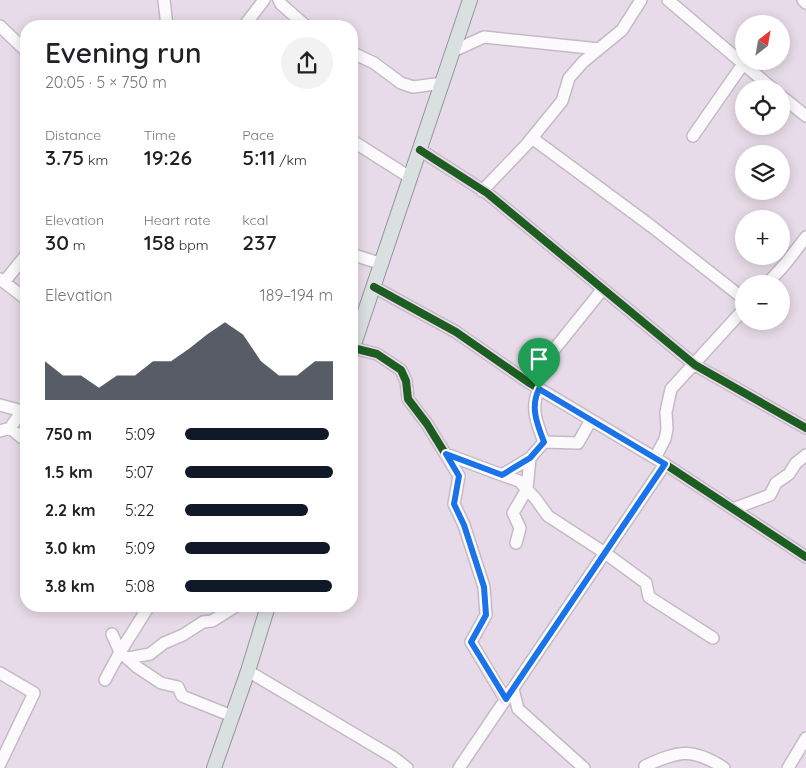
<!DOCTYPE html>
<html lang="en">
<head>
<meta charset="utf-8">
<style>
	:root { --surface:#fff; --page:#f2f2f2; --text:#202124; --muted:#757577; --accent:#111827 }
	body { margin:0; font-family:Quicksand,sans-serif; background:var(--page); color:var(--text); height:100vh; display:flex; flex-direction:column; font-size:19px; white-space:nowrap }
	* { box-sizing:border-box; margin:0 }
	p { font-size:16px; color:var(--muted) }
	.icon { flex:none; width:28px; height:28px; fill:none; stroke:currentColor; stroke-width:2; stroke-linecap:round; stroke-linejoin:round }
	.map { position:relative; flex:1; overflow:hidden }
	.sheet { position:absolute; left:20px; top:20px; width:338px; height:592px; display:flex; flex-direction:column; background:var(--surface); border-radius:20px; box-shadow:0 2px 12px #0003 }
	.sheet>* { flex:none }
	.needle { width:32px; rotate:31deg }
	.controls { position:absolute; left:735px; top:15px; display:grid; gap:10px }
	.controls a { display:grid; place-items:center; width:55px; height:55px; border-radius:50%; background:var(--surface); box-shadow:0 2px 12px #0003; font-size:25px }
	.pin { position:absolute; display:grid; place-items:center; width:42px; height:42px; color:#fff; margin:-51px -21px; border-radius:50% 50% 50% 0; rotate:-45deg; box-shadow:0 0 5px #0007 }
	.pin .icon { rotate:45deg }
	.round { display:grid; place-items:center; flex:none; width:52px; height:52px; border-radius:26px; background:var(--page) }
	.headline { display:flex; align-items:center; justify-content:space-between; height:85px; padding:0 25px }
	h1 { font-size:28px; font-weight:600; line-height:38px }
	.stats { display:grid; grid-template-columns:repeat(3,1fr); gap:8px; height:85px; padding:5px 25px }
	.stats div { display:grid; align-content:center }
	.stats b { font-size:21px; font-weight:600 }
	.stats small { font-size:14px; font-weight:400 }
	.stats p { font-size:14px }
	.chart { height:140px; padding:10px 25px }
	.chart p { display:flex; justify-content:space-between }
	.chart svg { width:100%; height:90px; margin-top:5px; fill:var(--accent); opacity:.7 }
	ul { padding:0 25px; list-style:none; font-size:16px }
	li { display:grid; grid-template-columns:80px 60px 1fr; align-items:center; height:38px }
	li i { height:12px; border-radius:6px; background:var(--accent) }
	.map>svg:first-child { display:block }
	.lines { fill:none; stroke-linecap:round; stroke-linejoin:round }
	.minor-casing { stroke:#c4bac5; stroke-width:14 }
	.major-casing { stroke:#91979e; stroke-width:16 }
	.minor { stroke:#fcfafc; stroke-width:11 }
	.major { stroke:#dadfe0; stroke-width:14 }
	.cycleway-casing { stroke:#edd5ef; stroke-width:11 }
	.cycleway { stroke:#1b5e20; stroke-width:8 }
	.route-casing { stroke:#fff; stroke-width:10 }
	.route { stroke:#1a73e8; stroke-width:6 }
</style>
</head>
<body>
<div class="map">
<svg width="806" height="768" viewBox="0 0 806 768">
	<rect width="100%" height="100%" fill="#e8dbe9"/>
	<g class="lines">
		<defs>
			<path id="minor" d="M 164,0 L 167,26
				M 279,0 L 281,4 L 306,26
				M 668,0 L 773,89
				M 803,0 L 806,3
				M 0,26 L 26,51
				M 244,26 L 264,0
				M 453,51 L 484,37 L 599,49
				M 351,52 L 374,63 L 401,83 L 413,87 L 443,83
				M 781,96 L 806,116
				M 693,136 L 743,64
				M 532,138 L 651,226 L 744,299
				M 351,140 L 411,178
				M 420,150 L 487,193 L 695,365 L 806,428
				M 482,191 L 527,144 L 562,101 L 569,78 L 583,62 L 622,30 L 641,0
				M 351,254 L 382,264
				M 0,279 L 26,299
				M 4,282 L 26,255
				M 767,284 L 786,263 L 806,237
				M 374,287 L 456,332 L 528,382 L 665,464 L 806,557
				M 353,348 L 377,354 L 401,370 L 406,381 L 408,399 L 427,424 L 459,476 L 454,504 L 464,525 L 484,587 L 486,615 L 471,642 L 505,699
				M 528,382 L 602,290
				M 539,389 C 530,407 537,424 544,442
				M 0,405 L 22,411
				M 10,428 L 26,441
				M 0,431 L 10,428 L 22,411 L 26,408
				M 446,454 L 502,475 L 530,458 L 544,442 L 578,443 L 591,420
				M 655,458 L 665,439 L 667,429 L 666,412 L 671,389 L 744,309
				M 502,475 L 519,481 L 535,498 L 548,516 L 605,553 L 646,583 L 649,597 L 713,638
				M 733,509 L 770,495 L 776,483 L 789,474 L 796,463 L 806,455
				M 516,543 L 520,528 L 513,513 L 527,489 L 530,458
				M 149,606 L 120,652 L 137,667 L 161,683 L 178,687 L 182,696 L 232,716
				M 128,658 L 150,654 L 164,643 L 183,635 L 203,622 L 212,621 L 236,606
				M 248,671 L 393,757 L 407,768
				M 0,673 L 34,693 L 0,764
				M 105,680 L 120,652 L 112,634
				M 513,689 L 518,709 L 584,768
				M 645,766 C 678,751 692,747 724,768
				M 459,768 L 665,464
				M 788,768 L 806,738"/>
			<path id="major" d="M 351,353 L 470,0
				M 214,768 L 248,671 L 268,606"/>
		</defs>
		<use href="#minor" class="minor-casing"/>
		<use href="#major" class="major-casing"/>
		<use href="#minor" class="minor"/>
		<use href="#major" class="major"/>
		<defs>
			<path id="cycleway" d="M 420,150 L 487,193 L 695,365 L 806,428
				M 374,287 L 456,332 L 528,382 L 665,464 L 806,557
				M 353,348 L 377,354 L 401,370 L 406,381 L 408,399 L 427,424 L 459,476 L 454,504 L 464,525 L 484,587 L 486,615 L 471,642 L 505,699"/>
		</defs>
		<use href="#cycleway" class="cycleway-casing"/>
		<use href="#cycleway" class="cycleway"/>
	</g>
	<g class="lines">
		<defs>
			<path id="route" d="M 539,389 L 665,464 L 506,699 L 471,642 L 486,615 L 484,587 L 464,525 L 454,504 L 459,476 L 446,454 L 502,475 L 530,458 L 544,442 C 537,424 530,407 539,389 Z"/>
		</defs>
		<use href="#route" class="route-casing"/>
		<use href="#route" class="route"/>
	</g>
</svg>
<div class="controls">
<a><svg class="needle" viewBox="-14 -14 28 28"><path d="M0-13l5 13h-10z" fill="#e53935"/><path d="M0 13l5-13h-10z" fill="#757577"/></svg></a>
<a><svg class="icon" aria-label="locate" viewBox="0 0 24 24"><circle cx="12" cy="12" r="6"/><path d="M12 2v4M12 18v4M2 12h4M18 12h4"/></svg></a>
<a><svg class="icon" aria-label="layers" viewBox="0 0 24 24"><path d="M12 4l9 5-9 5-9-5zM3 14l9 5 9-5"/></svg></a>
<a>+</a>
<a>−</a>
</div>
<div class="pin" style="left:539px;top:389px;background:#1e9e55"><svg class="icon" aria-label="arrive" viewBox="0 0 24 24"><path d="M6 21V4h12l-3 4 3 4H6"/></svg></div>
<section class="sheet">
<div class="headline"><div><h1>Evening run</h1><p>20:05 · 5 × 750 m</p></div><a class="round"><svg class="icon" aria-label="share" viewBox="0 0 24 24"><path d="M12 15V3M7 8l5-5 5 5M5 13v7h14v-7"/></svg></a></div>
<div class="stats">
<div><p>Distance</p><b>3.75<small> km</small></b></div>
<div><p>Time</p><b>19:26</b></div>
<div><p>Pace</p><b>5:11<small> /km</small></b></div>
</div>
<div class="stats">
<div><p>Elevation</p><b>30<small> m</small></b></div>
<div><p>Heart rate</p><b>158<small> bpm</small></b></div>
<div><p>kcal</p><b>237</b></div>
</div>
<div class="chart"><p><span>Elevation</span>189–194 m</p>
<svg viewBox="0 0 160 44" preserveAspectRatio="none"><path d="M0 44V25L10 32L20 32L30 38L40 32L50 32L60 25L70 25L80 19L90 12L100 6L110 12L120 25L130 32L140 32L150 25L160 25V44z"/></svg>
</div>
<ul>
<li><b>750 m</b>5:09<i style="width:97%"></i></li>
<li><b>1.5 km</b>5:07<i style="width:100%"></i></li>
<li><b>2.2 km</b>5:22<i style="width:83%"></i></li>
<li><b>3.0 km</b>5:09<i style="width:98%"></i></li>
<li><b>3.8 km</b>5:08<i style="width:99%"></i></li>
</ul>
</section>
</div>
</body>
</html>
